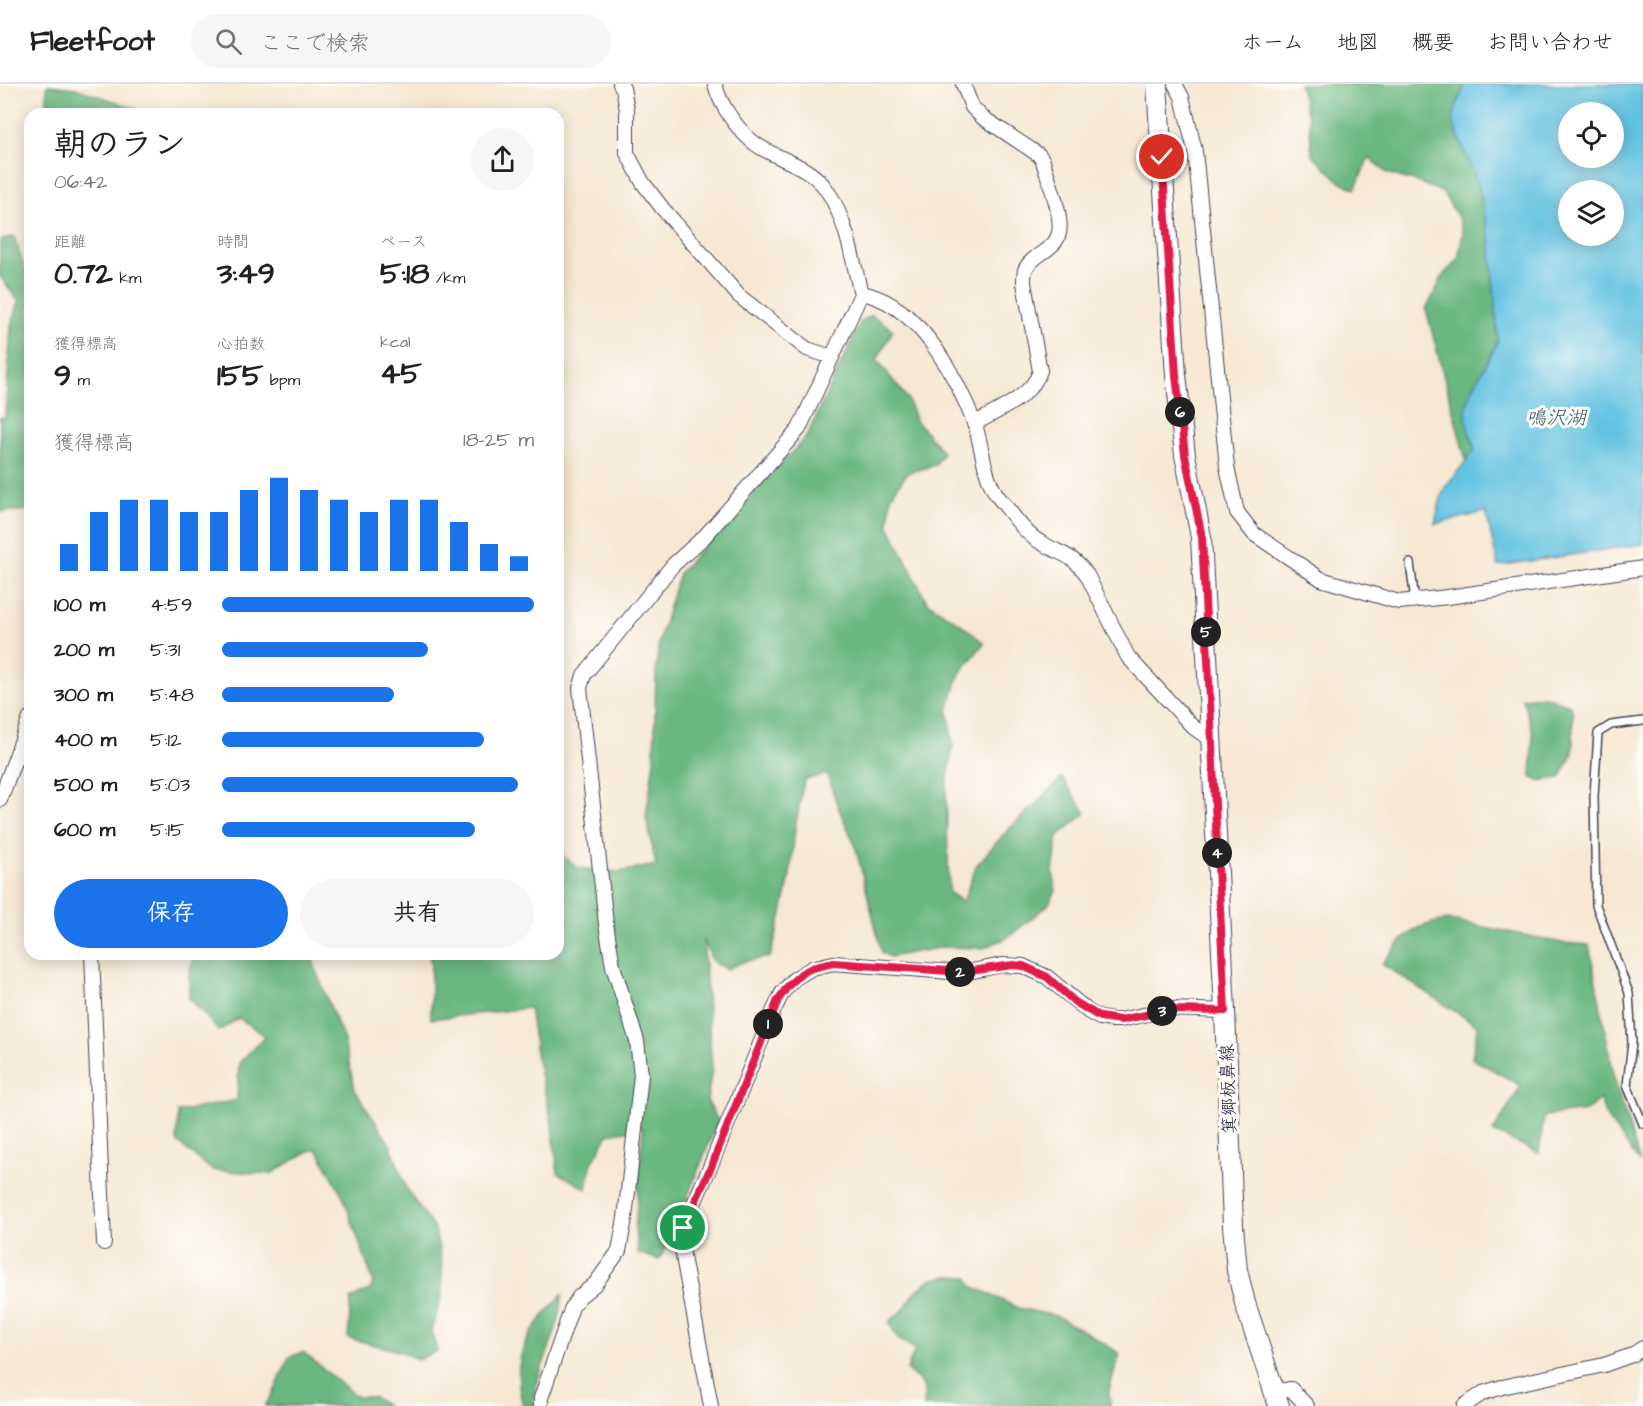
<!DOCTYPE html>
<html lang="ja">
<head>
<meta charset="utf-8">
<style>
	:root { --surface:#fff; --page:#f6f6f6; --text:#202124; --muted:#757577; --line:#e0e0e0; --accent:#1a73e8 }
	body { margin:0; font-family:"Architects Daughter","Klee One",sans-serif; background:var(--page); color:var(--text); height:100vh; display:flex; flex-direction:column; font-size:22px; white-space:nowrap }
	* { box-sizing:border-box; margin:0 }
	p { font-size:20px; color:var(--muted) }
	.icon { flex:none; width:33px; height:33px; fill:none; stroke:currentColor; stroke-width:2; stroke-linecap:round; stroke-linejoin:round }
	.map { position:relative; flex:1; overflow:hidden }
	.panel { position:absolute; left:24px; top:24px; width:540px; height:852px; display:flex; flex-direction:column; background:var(--surface); border-radius:18px; box-shadow:0 3px 15px #0003 }
	.panel>* { flex:none }
	.tools { position:absolute; left:1558px; top:18px; display:grid; gap:12px }
	.tools a { display:grid; place-items:center; width:66px; height:66px; border-radius:50%; background:var(--surface); box-shadow:0 3px 15px #0003; font-size:30px }
	.pin { position:absolute; display:grid; place-items:center; width:51px; height:51px; color:#fff; margin:-26px; border:3px solid #fff; border-radius:50%; box-shadow:0 2px 6px #0007 }
	.km { position:absolute; width:30px; height:30px; margin:-15px; border-radius:50%; background:#222; color:#fff; font-size:16px; line-height:30px; text-align:center }
	.round { display:grid; place-items:center; flex:none; width:63px; height:63px; border-radius:32px; background:var(--page) }
	.headline { display:flex; align-items:center; justify-content:space-between; height:102px; padding:0 30px }
	h1 { font-size:33px; font-weight:800; line-height:45px }
	.figures { display:grid; grid-template-columns:repeat(3,1fr); gap:9px; height:102px; padding:6px 30px }
	.figures div { display:grid; align-content:center }
	.figures b { font-size:30px; font-weight:800 }
	.figures small { font-size:16px; font-weight:400 }
	.figures p { font-size:16px }
	.chart { height:168px; padding:12px 30px }
	.chart p { display:flex; justify-content:space-between }
	.chart svg { width:100%; height:108px; margin-top:6px; stroke:var(--accent); stroke-width:6 }
	.action { display:flex; gap:12px; margin-top:auto; padding:12px 30px }
	.action a { flex:1; height:69px; border-radius:36px; background:var(--accent); color:#fff; font-size:24px; font-weight:800; line-height:69px; text-align:center }
	.action a+a { background:var(--page); color:var(--text) }
	ul { padding:0 30px; list-style:none; font-size:20px }
	li { display:grid; grid-template-columns:96px 72px 1fr; align-items:center; height:45px }
	li i { height:15px; border-radius:8px; background:var(--accent) }
	header { display:flex; align-items:center; gap:36px; box-sizing:border-box; height:84px; padding:0 30px; background:var(--surface); border-bottom:2px solid var(--line) }
	header strong { font-size:28px }
	nav { display:flex; gap:33px; margin-inline-start:auto; font-size:21px }
	.search { width:420px; height:54px; background:var(--page); display:flex; align-items:center; gap:15px; box-sizing:border-box; padding:0 21px; border-radius:33px; color:var(--muted); font-size:22px }
	.map>svg:first-child { display:block }
	.forest { fill:#6ab780; stroke:#466c5e; stroke-width:1.5 }
	.water { fill:#63c2e1; stroke:#42728e; stroke-width:1.5; fill-rule:evenodd }
	.lines { fill:none; stroke-linecap:round; stroke-linejoin:round }
	.service-casing { stroke:#424052; stroke-width:10 }
	.minor-casing { stroke:#424052; stroke-width:16 }
	.secondary-casing { stroke:#424052; stroke-width:22 }
	.service { stroke:#fff; stroke-width:7 }
	.minor { stroke:#fff; stroke-width:14 }
	.secondary { stroke:#fff; stroke-width:20 }
	.route-casing { stroke:#fff; stroke-width:12 }
	.route { stroke:#e11d48; stroke-width:8 }
	.labels { text-anchor:middle; stroke-width:6; stroke-linejoin:round; paint-order:stroke }
	.street-label { font-size:18px; fill:#22223b; stroke:#fdfcf7 }
	.water-label { font-size:20px; font-style:italic; fill:#395a75; stroke:#fdfcf7 }
</style>
</head>
<body>
<header>
<strong>Fleetfoot</strong>
<div class="search"><svg class="icon" aria-label="search" viewBox="0 0 24 24"><circle cx="10" cy="10" r="6"/><path d="M15 15l6 6"/></svg>ここで検索</div>
<nav><a>ホーム</a><a>地図</a><a>概要</a><a>お問い合わせ</a></nav>
</header>
<div class="map">
<svg width="1643" height="1322" viewBox="0 0 1643 1322">
	<rect width="100%" height="100%" fill="#fdfcf7"/>
	<filter id="ink" filterUnits="userSpaceOnUse"><feTurbulence type="fractalNoise" baseFrequency=".0167" numOctaves="2"/><feDisplacementMap in="SourceGraphic" scale="12" xChannelSelector="R" yChannelSelector="G"/><feConvolveMatrix kernelMatrix="1 2 1 2 8 2 1 2 1" color-interpolation-filters="sRGB"/></filter>
	<filter id="wash" filterUnits="userSpaceOnUse"><feTurbulence type="fractalNoise" baseFrequency=".008" numOctaves="4" result="noise"/><feDisplacementMap in="SourceGraphic" scale="24" xChannelSelector="R" yChannelSelector="G"/><feGaussianBlur stdDeviation="1.35" result="paint"/><feColorMatrix in="noise" values="0 0 0 0 0 0 0 0 0 0 0 0 0 0 0 0 0 1.4 0 .05"/><feComposite in="paint" operator="in"/></filter>
	<g filter="url(#wash)">
		<rect width="100%" height="100%" fill="#f6e8d3"/>
		<path class="forest" d="M 1299,0 L 1465,0 L 1455,25 L 1453,39 L 1479,103 L 1490,156 L 1498,256 L 1466,335 L 1475,366 L 1468,384 L 1426,225 L 1444,190 L 1458,176 L 1463,149 L 1458,133 L 1442,108 L 1417,98 L 1387,89 L 1369,73 L 1355,105 L 1338,96 L 1312,70 L 1309,35 Z
			M 47,1 L 75,4 L 135,24 L 136,30 L 47,30 Z
			M 14,152 L 30,200 L 30,426 L 0,428 L 0,333 L 5,334 L 11,242 L 19,218 L 0,192 L 0,156 Z
			M 872,231 L 893,246 L 877,276 L 908,315 L 915,335 L 943,368 L 935,381 L 907,389 L 891,412 L 889,442 L 927,518 L 961,540 L 984,559 L 960,589 L 948,625 L 953,662 L 946,705 L 949,808 L 963,818 L 976,782 L 1003,751 L 1062,694 L 1086,729 L 1058,752 L 1053,788 L 1056,807 L 1048,821 L 1007,854 L 983,864 L 943,863 L 890,873 L 882,869 L 855,761 L 838,723 L 827,690 L 804,696 L 795,745 L 790,792 L 781,834 L 770,873 L 745,877 L 727,885 L 713,878 L 703,855 L 712,985 L 707,1016 L 718,1037 L 669,1158 L 659,1176 L 638,1169 L 635,1146 L 643,1044 L 608,1050 L 591,1081 L 587,1105 L 558,1089 L 551,1034 L 538,981 L 529,924 L 431,935 L 431,879 L 429,870 L 558,870 L 558,768 L 578,784 L 618,788 L 656,781 L 646,733 L 654,676 L 656,586 L 659,557 L 679,489 L 807,352 L 861,237 Z
			M 1545,612 L 1570,621 L 1573,629 L 1573,669 L 1560,694 L 1538,697 L 1531,693 L 1533,649 L 1522,614 Z
			M 1450,836 L 1563,859 L 1589,861 L 1614,993 L 1640,1079 L 1605,1031 L 1600,1015 L 1586,1027 L 1544,1032 L 1539,1069 L 1493,1048 L 1521,1002 L 1472,974 L 1478,942 L 1382,880 C 1405,852 1412,840 1450,836 Z
			M 195,870 L 312,870 L 316,887 L 343,954 L 355,1006 L 391,1062 L 407,1106 L 435,1146 L 442,1179 L 442,1212 L 431,1246 L 437,1267 L 418,1276 L 402,1268 L 348,1254 L 351,1215 L 371,1205 L 373,1197 L 343,1112 L 317,1065 L 307,1068 L 271,1090 L 212,1086 L 177,1058 L 178,1028 L 237,1016 L 239,979 L 265,952 L 239,934 L 219,947 L 189,914 L 189,889 Z
			M 950,1192 L 968,1193 L 972,1202 L 1018,1224 L 1056,1232 L 1091,1251 L 1120,1270 L 1109,1306 L 1110,1322 L 923,1322 C 926,1299 924,1300 907,1286 L 915,1265 L 898,1255 L 889,1238 L 904,1225 L 916,1207 L 931,1195 Z
			M 562,1211 C 562,1249 534,1285 534,1322 L 523,1322 C 509,1271 529,1247 562,1211 Z
			M 303,1268 L 357,1313 L 374,1313 L 386,1322 L 265,1322 L 276,1304 L 289,1273 Z"/>
		<path class="water" d="M 1465,0 L 1643,0 L 1643,460 L 1498,482 L 1486,428 L 1435,440 L 1441,413 L 1446,402 L 1475,366 C 1472,356 1467,344 1466,334 C 1465,305 1489,281 1498,256 L 1490,156 L 1479,103 L 1453,39 L 1455,25 ZM 1569,28 L 1614,28 L 1614,74 L 1569,74 ZM 1569,106 L 1614,106 L 1614,152 L 1569,152 Z"/>
	</g>
	<g filter="url(#ink)">
		<g class="lines">
			<defs>
				<path id="service" d="M 1410,479 L 1415,517
					M 1643,637 L 1611,641 L 1598,649 L 1594,712 L 1596,821 L 1629,909 L 1632,959 L 1627,1001 L 1643,1040"/>
				<path id="minor" d="M 620,0 L 623,4 L 627,26 L 627,69 L 643,99 L 663,125 L 739,212 L 807,265 L 832,273
					M 715,0 C 720,21 736,44 753,58 C 775,76 808,79 826,105 C 846,133 853,177 861,210
					M 963,0 L 972,23 L 982,33 L 1039,71 L 1043,77 C 1048,95 1063,131 1059,149 C 1056,166 1032,170 1025,186 C 1024,189 1024,195 1024,199 L 1040,287 C 1032,313 996,327 974,340
					M 1175,0 L 1182,13 L 1195,67 L 1227,383 L 1237,428 L 1254,450 L 1321,495 L 1399,518 L 1448,513 L 1643,484
					M 19,663 L 30,681
					M 0,716 L 30,634
					M 92,870 L 104,1159
					M 1273,1308 L 1291,1305 L 1307,1322
					M 541,1322 L 541,1314 L 572,1223 L 579,1213 L 595,1200 L 619,1167 L 625,1134 L 641,991 L 637,957 L 613,882 L 606,840 L 580,604 L 584,591 L 673,481 L 705,452 L 799,345 L 861,210 C 867,209 872,212 878,214 C 925,233 958,296 975,341 C 983,365 984,395 999,414 C 1011,428 1024,449 1040,458 C 1061,471 1071,469 1087,491 L 1128,573 L 1193,643 L 1211,656
					M 711,1322 L 684,1178 L 681,1157 L 683,1144 L 710,1083 L 773,928 L 782,909 L 794,895 L 812,884 L 833,879 L 963,889 L 1002,881 L 1023,882 L 1047,893 L 1089,928 L 1100,934 L 1112,936 L 1120,936 L 1171,925 L 1225,927
					M 1464,1322 L 1483,1309 L 1502,1303 L 1604,1281 L 1632,1271 L 1643,1264"/>
				<path id="secondary" d="M 1157,0 L 1176,291 L 1185,371 L 1201,453 L 1225,927 L 1233,1142 L 1237,1186 L 1245,1219 L 1279,1322"/>
			</defs>
			<use href="#service" class="service-casing"/>
			<use href="#minor" class="minor-casing"/>
			<use href="#secondary" class="secondary-casing"/>
			<use href="#service" class="service"/>
			<use href="#minor" class="minor"/>
			<use href="#secondary" class="secondary"/>
		</g>
	</g>
	<g class="lines" filter="url(#ink)">
		<defs>
			<path id="route" d="M 683,1144 L 711,1083 L 778,916 L 788,902 L 802,889 L 812,884 L 833,879 L 963,888 L 1013,881 L 1023,882 L 1047,893 L 1075,918 L 1100,933 L 1120,936 L 1171,926 L 1225,927 L 1202,453 L 1185,371 L 1176,291 L 1162,73"/>
		</defs>
		<use href="#route" class="route-casing"/>
		<use href="#route" class="route"/>
	</g>
	<g class="labels">
		<g class="street-label">
			<text transform="translate(1228 1005) rotate(-92)" y="6">箕郷板鼻線</text>
		</g>
		<g class="water-label">
			<text x="1556" y="340">鳴沢湖</text>
		</g>
	</g>
</svg>
<div class="tools">
<a><svg class="icon" aria-label="locate" viewBox="0 0 24 24"><circle cx="12" cy="12" r="6"/><path d="M12 2v4M12 18v4M2 12h4M18 12h4"/></svg></a>
<a><svg class="icon" aria-label="layers" viewBox="0 0 24 24"><path d="M12 4l9 5-9 5-9-5zM3 14l9 5 9-5"/></svg></a>
</div>
<div class="pin" style="left:683px;top:1144px;background:#1e9e55"><svg class="icon" aria-label="arrive" viewBox="0 0 24 24"><path d="M6 21V4h12l-3 4 3 4H6"/></svg></div>
<div class="pin" style="left:1162px;top:73px;background:#d93025"><svg class="icon" aria-label="check" viewBox="0 0 24 24"><path d="M5 12l5 5 9-10"/></svg></div>
<b class="km" style="left:768px;top:940px">1</b>
<b class="km" style="left:960px;top:888px">2</b>
<b class="km" style="left:1162px;top:927px">3</b>
<b class="km" style="left:1217px;top:769px">4</b>
<b class="km" style="left:1206px;top:548px">5</b>
<b class="km" style="left:1180px;top:328px">6</b>
<section class="panel">
<div class="headline"><div><h1>朝のラン</h1><p>06:42</p></div><a class="round"><svg class="icon" aria-label="share" viewBox="0 0 24 24"><path d="M12 15V3M7 8l5-5 5 5M5 13v7h14v-7"/></svg></a></div>
<div class="figures">
<div><p>距離</p><b>0.72<small> km</small></b></div>
<div><p>時間</p><b>3:49</b></div>
<div><p>ペース</p><b>5:18<small> /km</small></b></div>
</div>
<div class="figures">
<div><p>獲得標高</p><b>9<small> m</small></b></div>
<div><p>心拍数</p><b>155<small> bpm</small></b></div>
<div><p>kcal</p><b>45</b></div>
</div>
<div class="chart"><p><span>獲得標高</span>18–25 m</p>
<svg viewBox="0 0 160 44" preserveAspectRatio="none"><path d="M5 44V33M15 44V20M25 44V15M35 44V15M45 44V20M55 44V20M65 44V11M75 44V6M85 44V11M95 44V15M105 44V20M115 44V15M125 44V15M135 44V24M145 44V33M155 44V38"/></svg>
</div>
<ul>
<li><b>100 m</b>4:59<i style="width:100%"></i></li>
<li><b>200 m</b>5:31<i style="width:66%"></i></li>
<li><b>300 m</b>5:48<i style="width:55%"></i></li>
<li><b>400 m</b>5:12<i style="width:84%"></i></li>
<li><b>500 m</b>5:03<i style="width:95%"></i></li>
<li><b>600 m</b>5:15<i style="width:81%"></i></li>
</ul>
<div class="action"><a>保存</a><a>共有</a></div>
</section>
</div>
</body>
</html>
